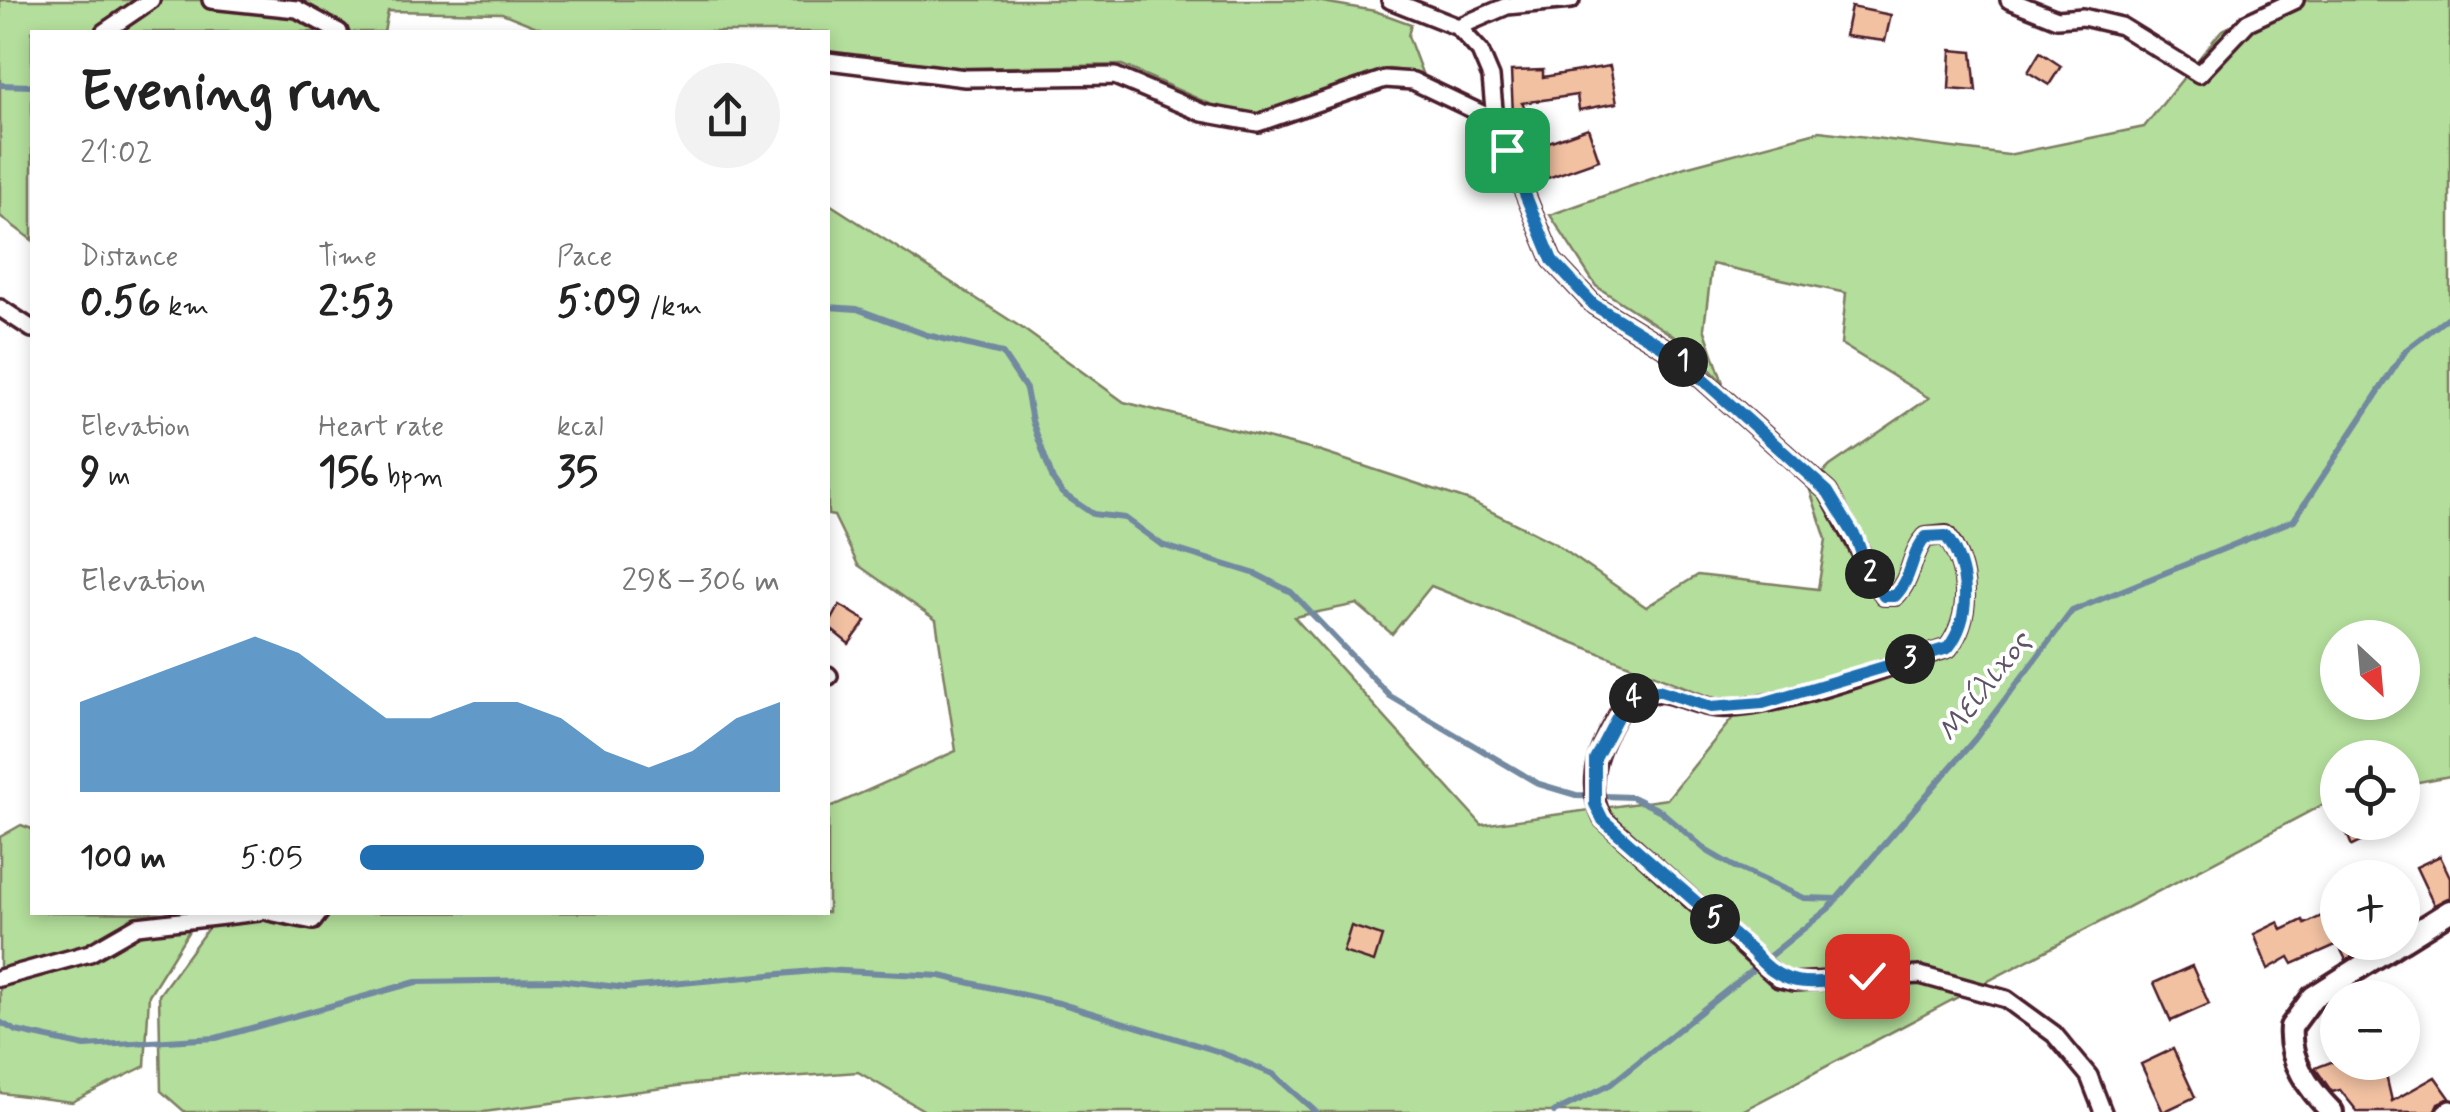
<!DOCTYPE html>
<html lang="en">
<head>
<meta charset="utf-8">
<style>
	:root { --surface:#fff; --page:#f2f2f2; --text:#222; --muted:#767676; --accent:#1f6fb2 }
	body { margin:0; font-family:Mynerve,sans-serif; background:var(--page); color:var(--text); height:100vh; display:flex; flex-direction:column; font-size:38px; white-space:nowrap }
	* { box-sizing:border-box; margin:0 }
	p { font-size:32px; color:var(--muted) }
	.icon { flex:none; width:55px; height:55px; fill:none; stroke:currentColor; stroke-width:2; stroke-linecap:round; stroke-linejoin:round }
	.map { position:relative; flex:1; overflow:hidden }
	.panel { position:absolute; left:30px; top:30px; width:800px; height:885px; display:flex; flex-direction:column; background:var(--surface); border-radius:0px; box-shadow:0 5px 15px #0003 }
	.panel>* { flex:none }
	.needle { width:65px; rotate:154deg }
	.buttons { position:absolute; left:2320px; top:620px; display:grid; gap:20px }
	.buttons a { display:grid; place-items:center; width:100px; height:100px; border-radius:50%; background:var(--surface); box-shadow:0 5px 15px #0003; font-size:50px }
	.pin { position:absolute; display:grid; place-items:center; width:85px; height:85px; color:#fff; margin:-42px; border-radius:20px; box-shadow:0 5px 15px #0006 }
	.km { position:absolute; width:50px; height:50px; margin:-25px; border-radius:50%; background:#222; color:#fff; font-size:28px; line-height:50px; text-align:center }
	.round { display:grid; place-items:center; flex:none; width:105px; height:105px; border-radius:52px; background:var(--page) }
	.head { display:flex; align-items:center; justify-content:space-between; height:170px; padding:0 50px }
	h1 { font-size:55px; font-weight:700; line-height:75px }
	.metrics { display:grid; grid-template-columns:repeat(3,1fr); gap:15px; height:170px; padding:10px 50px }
	.metrics div { display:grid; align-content:center }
	.metrics b { font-size:42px; font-weight:700 }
	.metrics small { font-size:28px; font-weight:400 }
	.metrics p { font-size:28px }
	.chart { height:280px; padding:20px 50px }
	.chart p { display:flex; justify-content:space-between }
	.chart svg { width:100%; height:180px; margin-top:10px; fill:var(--accent); opacity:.7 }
	ul { padding:0 50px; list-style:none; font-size:32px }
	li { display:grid; grid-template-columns:160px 120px 1fr; align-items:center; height:75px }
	li i { height:25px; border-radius:12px; background:var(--accent) }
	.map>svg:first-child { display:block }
	.green { fill:#b3de9b; stroke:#7e7e63; stroke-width:2.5; fill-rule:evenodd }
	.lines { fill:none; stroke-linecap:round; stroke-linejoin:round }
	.stream { stroke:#7289a0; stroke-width:6 }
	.building { fill:#f2c1a2; stroke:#4a1f2b; stroke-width:2.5 }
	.minor-casing { stroke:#4a1f2b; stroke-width:22 }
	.tertiary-casing { stroke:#4a1f2b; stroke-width:28 }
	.minor { stroke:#fff; stroke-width:15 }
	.tertiary { stroke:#fff; stroke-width:20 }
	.route-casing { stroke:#fff; stroke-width:20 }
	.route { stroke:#1f6fb2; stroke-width:12 }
	.labels { text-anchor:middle; stroke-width:8; stroke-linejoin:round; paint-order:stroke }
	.water-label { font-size:32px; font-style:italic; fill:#5e5466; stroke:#fff }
</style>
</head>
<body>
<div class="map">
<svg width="2450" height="1112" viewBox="0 0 2450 1112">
	<rect width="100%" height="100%" fill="#fff"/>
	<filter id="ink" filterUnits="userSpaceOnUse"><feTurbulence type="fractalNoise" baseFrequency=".01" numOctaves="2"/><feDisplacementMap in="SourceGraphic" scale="20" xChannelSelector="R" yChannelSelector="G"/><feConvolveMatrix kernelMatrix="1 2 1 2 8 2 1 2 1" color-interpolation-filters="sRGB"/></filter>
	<g filter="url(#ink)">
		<path class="green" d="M 0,0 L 1311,0 L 1375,11 L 1411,24 L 1408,36 L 1422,73 L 1389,69 L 1255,115 L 1212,105 L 1122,65 L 965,68 L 828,54 L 828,32 L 549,32 L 502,13 L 388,11 L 384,32 L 32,32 L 32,240 L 0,216 Z
			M 2308,0 L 2450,0 L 2450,776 L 2403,785 L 2402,758 L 2338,758 L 2337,797 L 1740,1112 L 927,1112 L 858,1072 L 693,1084 L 484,1112 L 185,1112 L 161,1091 L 159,995 L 219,913 L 828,912 L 828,808 L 956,751 L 936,620 L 858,565 L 834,516 L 828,515 L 828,203 L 1022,328 L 1124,402 L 1318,451 L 1470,501 L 1554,543 L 1646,607 L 1698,575 L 1818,589 L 1826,539 L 1809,487 L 1830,466 L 1929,398 L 1841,344 L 1846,293 L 1712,264 L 1704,328 L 1723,383 L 1687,345 L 1596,286 L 1550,215 L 1685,167 L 1820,131 L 2008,155 L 2144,127 L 2221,31 L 2252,15 ZM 1431,586 L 1715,699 L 1748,699 L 1667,799 L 1482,825 L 1294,617 L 1357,604 L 1392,634 ZM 2338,638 L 2402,638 L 2402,702 L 2338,702 Z
			M 21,825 L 32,829 L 32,912 L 200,913 L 149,995 L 145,1066 L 72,1102 L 0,1093 L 0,837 Z"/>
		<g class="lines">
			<path class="stream" d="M 0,85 L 32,86
				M 828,307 L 857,309 L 927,335 L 1002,353 L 1026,389 L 1032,421 L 1053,480 L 1062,493 L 1093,514 L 1125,518 L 1162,545 L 1256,574 L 1291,592 L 1390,696 L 1539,784 L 1576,795 L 1632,797 L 1661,811 L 1707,851 L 1733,866 L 1804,898 L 1837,899
				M 0,1022 L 16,1031 L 85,1046 L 216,1038 L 416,982 L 558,980 L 626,988 L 824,970 L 940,976 L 1059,1003 L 1217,1051 L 1273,1074 L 1316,1112
				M 1554,1112 L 1611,1084 L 1828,909 L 1975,739 L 2072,611 L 2294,520 L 2406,350 L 2450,316"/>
		</g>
		<path class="building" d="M 1851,7 L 1891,15 L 1885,41 L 1845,36 Z
			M 1951,50 L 1972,52 L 1976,91 L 1949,89 Z
			M 2040,52 L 2061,66 L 2049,85 L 2028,72 Z
			M 1610,66 L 1617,103 L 1579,110 L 1577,95 L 1522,103 L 1534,125 L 1514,136 L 1511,71 L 1543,70 L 1543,77 Z
			M 1588,128 L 1599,160 L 1548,178 L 1537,146 Z
			M 840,605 L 866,621 L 849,644 L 828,627 Z
			M 2342,822 L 2401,822 L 2352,846 Z
			M 2440,856 L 2450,877 L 2450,897 L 2434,905 L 2416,867 Z
			M 2338,908 L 2338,942 L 2373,942 L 2346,960 L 2338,944 L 2293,964 L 2289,957 L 2268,969 L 2254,934 L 2279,922 L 2282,930 L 2303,920 L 2305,924 Z
			M 1351,926 L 1382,936 L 1374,962 L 1343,952 Z
			M 2192,966 L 2209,1004 L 2171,1021 L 2154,983 Z
			M 2173,1049 L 2195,1097 L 2163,1112 L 2141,1064 Z
			M 2331,1062 L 2383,1062 L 2392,1101 L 2435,1077 L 2450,1098 L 2438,1103 L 2434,1112 L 2358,1112 L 2340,1090 L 2332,1092 L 2315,1068 Z"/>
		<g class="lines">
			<defs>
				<path id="minor" d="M 211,0 L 297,9 L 339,32
					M 1390,0 L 1458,27 L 1480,51 L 1491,77 L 1495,120 L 1552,260 L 1594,305 L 1673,353 L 1828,492 L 1884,596 L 1895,596 C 1913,578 1910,554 1926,537 L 1946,535 C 1969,568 1973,615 1948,648 C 1895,664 1761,717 1710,707 C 1671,699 1666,682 1624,704 C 1602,741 1581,778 1603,819 L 1779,979 L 1794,982 L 1920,975 L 2006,999 L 2054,1034 L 2089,1076 L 2103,1112
					M 2009,0 L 2057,19 L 2083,17 L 2121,26 L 2199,74 L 2248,22 L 2295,0
					M 1458,27 L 1507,6 L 1571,0
					M 104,32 L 151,0
					M 828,61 L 965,78 L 1115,76 L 1203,113 L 1258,123 L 1385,79 L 1413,81 L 1495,120
					M 0,308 L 32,329
					M 828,675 L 829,676
					M 269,912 L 313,921 L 320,912
					M 0,978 L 90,953 L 137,926 L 259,912
					M 2445,1112 L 2450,1109"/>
				<path id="tertiary" d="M 2402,941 L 2450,911
					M 2332,1112 C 2309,1089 2288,1061 2291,1027 L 2313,997 L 2400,942"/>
			</defs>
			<use href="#minor" class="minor-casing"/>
			<use href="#tertiary" class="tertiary-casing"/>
			<use href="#minor" class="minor"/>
			<use href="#tertiary" class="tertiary"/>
		</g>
	</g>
	<g class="lines" filter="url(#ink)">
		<defs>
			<path id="route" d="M 1507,150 L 1552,260 L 1594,305 L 1673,353 L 1828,492 L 1856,538 L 1868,570 L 1884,596 L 1895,596 C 1913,578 1910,554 1926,537 L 1946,536 C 1969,568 1973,615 1948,648 L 1763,703 L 1711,707 L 1658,690 L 1641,695 L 1624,704 L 1595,759 L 1595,804 L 1603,820 L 1753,952 C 1787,995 1819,981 1867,976"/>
		</defs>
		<use href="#route" class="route-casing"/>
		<use href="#route" class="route"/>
	</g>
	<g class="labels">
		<g class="water-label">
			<text transform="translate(1983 686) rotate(-52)" y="11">Μείλιχος</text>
		</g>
	</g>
</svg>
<div class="buttons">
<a><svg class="needle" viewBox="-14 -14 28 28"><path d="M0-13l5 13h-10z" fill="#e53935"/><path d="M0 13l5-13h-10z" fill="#767676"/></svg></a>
<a><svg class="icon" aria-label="locate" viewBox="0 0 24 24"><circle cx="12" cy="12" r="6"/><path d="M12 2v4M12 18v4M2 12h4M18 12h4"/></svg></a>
<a>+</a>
<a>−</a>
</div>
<div class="pin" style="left:1507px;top:150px;background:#1e9e55"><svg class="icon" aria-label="arrive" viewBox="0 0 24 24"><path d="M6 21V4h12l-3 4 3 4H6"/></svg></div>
<div class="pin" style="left:1867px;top:976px;background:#d93025"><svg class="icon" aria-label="check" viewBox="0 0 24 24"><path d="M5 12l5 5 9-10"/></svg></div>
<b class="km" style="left:1683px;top:362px">1</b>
<b class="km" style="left:1870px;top:574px">2</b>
<b class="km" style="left:1910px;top:659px">3</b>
<b class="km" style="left:1634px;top:698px">4</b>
<b class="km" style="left:1715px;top:919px">5</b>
<section class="panel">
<div class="head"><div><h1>Evening run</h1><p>21:02</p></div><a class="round"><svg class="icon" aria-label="share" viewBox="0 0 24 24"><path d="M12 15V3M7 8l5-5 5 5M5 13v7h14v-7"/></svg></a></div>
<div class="metrics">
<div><p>Distance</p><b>0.56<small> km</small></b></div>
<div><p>Time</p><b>2:53</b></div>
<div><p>Pace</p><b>5:09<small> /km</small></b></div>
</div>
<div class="metrics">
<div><p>Elevation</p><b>9<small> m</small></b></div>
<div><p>Heart rate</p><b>156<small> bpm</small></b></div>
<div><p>kcal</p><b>35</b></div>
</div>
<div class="chart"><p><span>Elevation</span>298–306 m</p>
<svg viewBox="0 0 160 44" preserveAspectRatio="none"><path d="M0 44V22L10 18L20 14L30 10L40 6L50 10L60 18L70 26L80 26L90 22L100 22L110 26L120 34L130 38L140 34L150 26L160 22V44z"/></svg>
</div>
<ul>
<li><b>100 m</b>5:05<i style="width:82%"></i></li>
</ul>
</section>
</div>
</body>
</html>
